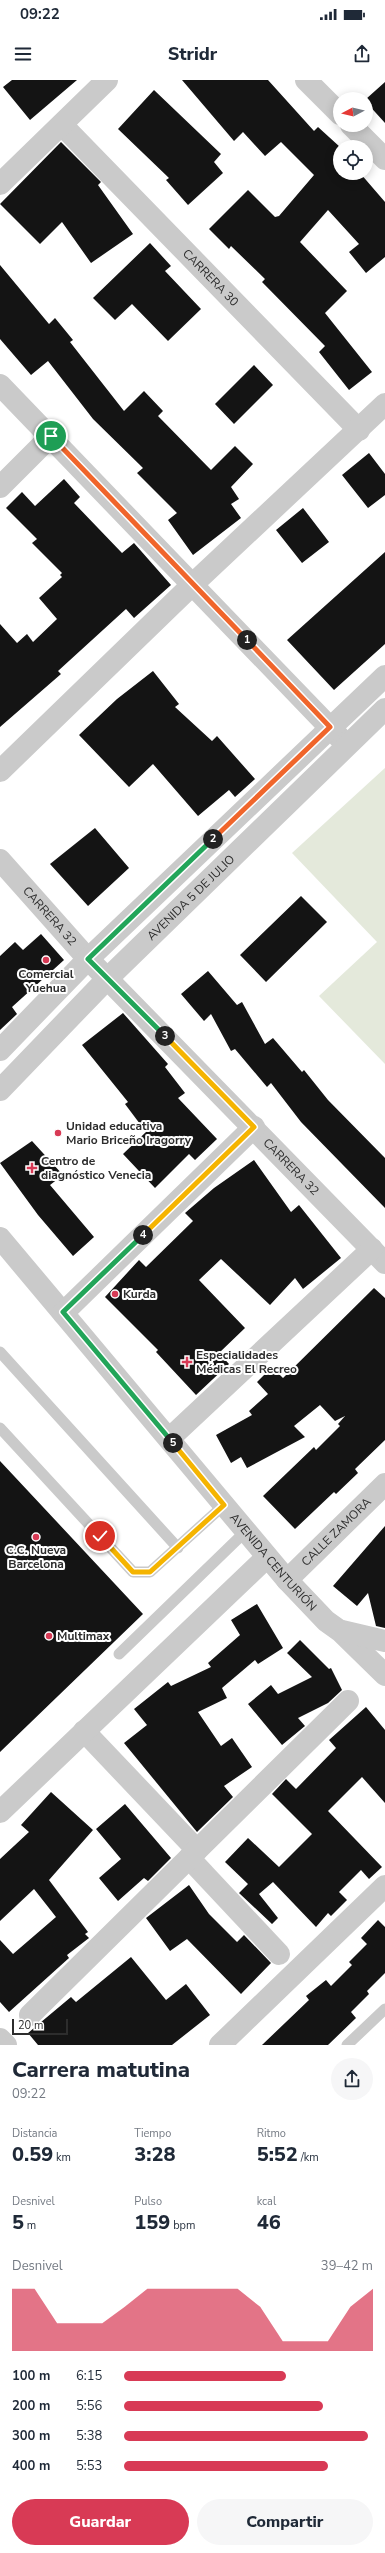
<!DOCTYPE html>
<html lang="es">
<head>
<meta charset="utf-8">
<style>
	:root { --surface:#fff; --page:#f6f6f7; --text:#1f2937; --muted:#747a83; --accent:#d83a55 }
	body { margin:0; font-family:"Nunito Sans",sans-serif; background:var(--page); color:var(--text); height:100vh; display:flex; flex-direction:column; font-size:15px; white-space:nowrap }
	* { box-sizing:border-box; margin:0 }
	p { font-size:13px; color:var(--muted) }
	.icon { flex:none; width:22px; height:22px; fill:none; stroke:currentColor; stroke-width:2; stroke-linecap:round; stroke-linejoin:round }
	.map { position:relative; height:1965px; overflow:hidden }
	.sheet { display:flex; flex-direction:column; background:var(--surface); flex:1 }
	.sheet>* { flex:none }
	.needle { width:26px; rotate:263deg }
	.tools { position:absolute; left:333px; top:12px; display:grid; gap:8px }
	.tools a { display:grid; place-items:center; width:40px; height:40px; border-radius:50%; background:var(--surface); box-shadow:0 2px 10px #0003; font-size:20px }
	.scale { position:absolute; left:12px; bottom:10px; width:56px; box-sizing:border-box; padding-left:4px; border:2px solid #2d2d2d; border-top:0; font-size:11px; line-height:14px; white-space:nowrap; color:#2d2d2d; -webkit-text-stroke:3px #fff; paint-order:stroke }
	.pin { position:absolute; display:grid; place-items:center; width:34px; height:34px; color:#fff; margin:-17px; border:2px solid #fff; border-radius:50%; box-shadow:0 1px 4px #0007 }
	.km { position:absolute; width:20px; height:20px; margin:-10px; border-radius:50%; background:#222; color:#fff; font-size:11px; line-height:20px; text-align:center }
	.round { display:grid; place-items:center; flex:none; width:42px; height:42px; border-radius:21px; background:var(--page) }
	.head { display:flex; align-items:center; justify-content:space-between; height:68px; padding:0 12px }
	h1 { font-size:22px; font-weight:800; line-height:30px }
	.figures { display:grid; grid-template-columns:repeat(3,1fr); gap:6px; height:68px; padding:4px 12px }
	.figures div { display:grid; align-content:center }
	.figures b { font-size:20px; font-weight:800 }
	.figures small { font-size:11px; font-weight:400 }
	.figures p { font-size:11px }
	.chart { height:112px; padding:8px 12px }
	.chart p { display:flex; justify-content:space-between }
	.chart svg { width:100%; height:72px; margin-top:4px; fill:var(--accent); opacity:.7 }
	.action { display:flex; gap:8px; margin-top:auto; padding:8px 12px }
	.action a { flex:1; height:46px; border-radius:24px; background:var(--accent); color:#fff; font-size:16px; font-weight:800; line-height:46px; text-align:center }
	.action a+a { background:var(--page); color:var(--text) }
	ul { padding:0 12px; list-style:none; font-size:13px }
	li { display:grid; grid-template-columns:64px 48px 1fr; align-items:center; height:30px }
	li i { height:10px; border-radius:5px; background:var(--accent) }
	.status { display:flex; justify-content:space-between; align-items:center; height:28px; padding:0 20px; background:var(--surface); direction:ltr }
	.status svg { height:11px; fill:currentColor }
	header { display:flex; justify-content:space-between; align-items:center; height:52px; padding:0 12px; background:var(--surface); font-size:18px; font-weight:800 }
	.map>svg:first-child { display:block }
	.green { fill:#e4e9db }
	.building { fill:#141414 }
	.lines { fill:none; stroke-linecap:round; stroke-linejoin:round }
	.service { stroke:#cacaca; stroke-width:11 }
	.minor { stroke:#cacaca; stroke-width:22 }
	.split-1-casing { stroke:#fff; stroke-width:8 }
	.split-2-casing { stroke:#fff; stroke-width:8 }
	.split-3-casing { stroke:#fff; stroke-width:8 }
	.split-4-casing { stroke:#fff; stroke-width:8 }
	.split-5-casing { stroke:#fff; stroke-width:8 }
	.split-6-casing { stroke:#fff; stroke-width:8 }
	.split-1 { stroke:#f0652b; stroke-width:5 }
	.split-2 { stroke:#f0652b; stroke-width:5 }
	.split-3 { stroke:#22a559; stroke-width:5 }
	.split-4 { stroke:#f5b400; stroke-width:5 }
	.split-5 { stroke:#22a559; stroke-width:5 }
	.split-6 { stroke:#f5b400; stroke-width:5 }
	.poi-dot { fill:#d83a55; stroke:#fff; stroke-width:1.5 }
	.labels { text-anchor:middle; stroke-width:4; stroke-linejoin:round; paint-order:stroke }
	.street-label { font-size:12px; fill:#2d2d2d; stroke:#fff }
	.poi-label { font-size:12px; font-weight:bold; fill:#2d2d2d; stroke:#fff; text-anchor:start }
</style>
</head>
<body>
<div class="status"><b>09:22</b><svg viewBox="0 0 49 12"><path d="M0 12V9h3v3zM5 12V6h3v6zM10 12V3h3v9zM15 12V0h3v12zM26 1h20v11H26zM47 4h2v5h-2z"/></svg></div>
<header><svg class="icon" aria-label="menu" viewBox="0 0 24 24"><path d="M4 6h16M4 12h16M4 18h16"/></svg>Stridr<svg class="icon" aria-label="share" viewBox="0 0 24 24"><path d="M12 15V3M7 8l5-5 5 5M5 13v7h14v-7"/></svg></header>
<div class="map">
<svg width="385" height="1965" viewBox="0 0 385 1965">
	<rect width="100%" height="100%" fill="#fff"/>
	<path class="green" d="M 385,688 L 385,984 L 319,916 L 377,862 L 292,773 Z"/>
	<path class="building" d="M 12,0 L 77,0 L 30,40 L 3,7 Z
		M 182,0 L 268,0 L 314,51 L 318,47 L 340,67 L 340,93 L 360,93 L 385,122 L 385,177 L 366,193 L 349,172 L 359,164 L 328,130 L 300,162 L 347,211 L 325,233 L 372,292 L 349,310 L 319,272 L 325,266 L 262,202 L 265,199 L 231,166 L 229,169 L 209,149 L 248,110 L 275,137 L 279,136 L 314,95 L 281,62 L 265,76 L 243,52 L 234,61 Z
		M 385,2 L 385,43 L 366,22 L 366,19 Z
		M 154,10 L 221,74 L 214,82 L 223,93 L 188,125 L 166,100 L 169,98 L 118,49 Z
		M 61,62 L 101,102 L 98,105 L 133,154 L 91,183 L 62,142 L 40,164 L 0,124 Z
		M 150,163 L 171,186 L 165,191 L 201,229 L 168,261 L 132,224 L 115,240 L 93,218 Z
		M 0,185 L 49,244 L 55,238 L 73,260 L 70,262 L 124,331 L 144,311 L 163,331 L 158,336 L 211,390 L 235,366 L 253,384 L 231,407 L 239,419 L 231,424 L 241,438 L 193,475 L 168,440 L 177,433 L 137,393 L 143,388 L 93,339 L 48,281 L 31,295 L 0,259 Z
		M 254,285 L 273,305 L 234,344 L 215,324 Z
		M 369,373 L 385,394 L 385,415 L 368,428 L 342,395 Z
		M 64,399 L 80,417 L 74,423 L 122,473 L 134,463 L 171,505 L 134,538 L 126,529 L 58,591 L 61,594 L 0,647 L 0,544 L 17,563 L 27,554 L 33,562 L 57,539 L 39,518 L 62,497 L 60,495 L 62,493 L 32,463 L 37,459 L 6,428 L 22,412 L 35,426 Z
		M 303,428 L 329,462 L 302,483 L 276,450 Z
		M 385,472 L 385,564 L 334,610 L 287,560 Z
		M 153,591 L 179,624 L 175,627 L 212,661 L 217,656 L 255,699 L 235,717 L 229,710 L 198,736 L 153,684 L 129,707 L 79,655 L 117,619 Z
		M 95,748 L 129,788 L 88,826 L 50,784 Z
		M 301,816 L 327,842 L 266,902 L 240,875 Z
		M 41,854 L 64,880 L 12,927 L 17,934 L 0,950 L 0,876 L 15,862 L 23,870 Z
		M 208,891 L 237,925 L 242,922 L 265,964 L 273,958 L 302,992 L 304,990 L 328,1020 L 385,1078 L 385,1128 L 301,1042 L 271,1003 L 267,1007 L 235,969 L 231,971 L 211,934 L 204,941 L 181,914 Z
		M 123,933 L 168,984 L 165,987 L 185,1013 L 178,1018 L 217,1059 L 195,1080 L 189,1074 L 155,1108 L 123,1074 L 146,1052 L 125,1024 L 128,1022 L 82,965 Z
		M 32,1061 L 63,1095 L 50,1105 L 94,1157 L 73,1176 L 38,1135 L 0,1083 Z
		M 254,1080 L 291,1132 L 299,1125 L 341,1178 L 303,1209 L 295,1198 L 270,1225 L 221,1179 L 199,1200 L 245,1248 L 219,1273 L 229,1284 L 196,1315 L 156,1272 L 158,1270 L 105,1217 L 139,1180 L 146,1187 L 193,1141 L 185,1133 L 214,1108 Z
		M 374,1208 L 385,1218 L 385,1360 L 355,1389 L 358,1393 L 336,1414 L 334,1412 L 295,1449 L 263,1416 L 314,1367 L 316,1370 L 340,1346 L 338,1344 L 345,1336 L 335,1341 L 320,1325 L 294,1346 L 305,1357 L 247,1388 L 241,1377 L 231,1383 L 216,1355 L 252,1335 L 249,1331 L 268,1314 L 257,1302 L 272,1287 L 283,1298 Z
		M 0,1381 L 143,1534 L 0,1672 Z
		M 385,1446 L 385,1548 L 376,1546 L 368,1513 L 357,1526 L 333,1506 Z
		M 257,1524 L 283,1568 L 258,1584 L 255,1580 L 222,1608 L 227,1618 L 198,1632 L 221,1666 L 232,1658 L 252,1687 L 224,1706 L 233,1717 L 197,1752 L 124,1663 L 147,1645 L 134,1629 L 168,1602 L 171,1606 L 211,1587 L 208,1583 L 240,1555 L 231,1540 Z
		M 300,1560 L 329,1589 L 331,1588 L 342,1610 L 328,1623 L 298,1638 L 305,1646 L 282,1665 L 248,1624 L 271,1605 L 278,1614 L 312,1597 L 287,1573 Z
		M 366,1627 L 385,1650 L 385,1723 L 362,1697 L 328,1731 L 382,1787 L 369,1799 L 361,1790 L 339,1812 L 347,1820 L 331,1836 L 328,1833 L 316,1847 L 273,1802 L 259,1814 L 278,1838 L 272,1844 L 239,1813 L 248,1804 L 225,1782 L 248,1758 L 279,1787 L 312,1754 L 272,1714 L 286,1699 L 296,1709 L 336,1668 L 329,1660 Z
		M 51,1712 L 93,1750 L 49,1800 L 88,1852 L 85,1854 L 89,1858 L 67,1875 L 69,1878 L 9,1932 L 0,1922 L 0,1860 L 13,1874 L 56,1837 L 34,1809 L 0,1841 L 0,1779 L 29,1752 L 21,1745 Z
		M 125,1724 L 171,1778 L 148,1801 L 144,1798 L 118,1821 L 99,1798 L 121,1779 L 96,1749 Z
		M 189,1805 L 209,1834 L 237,1862 L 244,1855 L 271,1883 L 241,1914 L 187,1859 L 170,1871 L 146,1838 Z
		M 378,1840 L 385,1847 L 385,1893 L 367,1911 L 369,1914 L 351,1932 L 356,1938 L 328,1965 L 262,1965 L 309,1920 L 306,1916 L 326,1900 L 331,1906 L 352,1885 L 349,1882 L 367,1864 L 361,1858 Z
		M 131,1877 L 166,1920 L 186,1904 L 210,1935 L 172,1965 L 38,1965 L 28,1953 L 71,1917 L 76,1922 Z"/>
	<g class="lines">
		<path class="service" d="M 0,1272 L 178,1468
			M 0,1348 L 133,1492 L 150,1492 L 224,1425
			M 119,1574 L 246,1451
			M 347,1965 L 385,1929"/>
		<g class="minor">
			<path d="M 306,0 L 340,34"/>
			<path id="s1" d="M 62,45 L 359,350"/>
			<path d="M 351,45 L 385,79"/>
			<path d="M 0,104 L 107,0"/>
			<path d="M 0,305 L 339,657"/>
			<path d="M 0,407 L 51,356"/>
			<path d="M 0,691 L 193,504 L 385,324"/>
			<path id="s2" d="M 0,780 L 88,879 L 385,1183"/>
			<path d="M 0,970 L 88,879 L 385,596"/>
			<path id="s3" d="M 0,1010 L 108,898 L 385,629"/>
			<path id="s4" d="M 0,1158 L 287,1500 L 326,1541 L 340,1551 L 385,1595"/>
			<path d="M 63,1233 L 254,1047"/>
			<path d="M 170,1358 L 372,1169"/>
			<path id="s5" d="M 287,1500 L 385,1404"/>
			<path d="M 342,1551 L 385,1561"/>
			<path d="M 84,1651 L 197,1770"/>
			<path d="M 0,1732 L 267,1477"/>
			<path d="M 189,1778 L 279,1874"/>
			<path d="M 30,1935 L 348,1621"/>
			<path d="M 0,1959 L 6,1965"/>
			<path d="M 220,1965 L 385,1806"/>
		</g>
	</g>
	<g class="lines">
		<defs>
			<path id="split-1" d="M 51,356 L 247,560"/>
			<path id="split-2" d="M 213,759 L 330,647 L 247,560"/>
			<path id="split-3" d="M 165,956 L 88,879 L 213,759"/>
			<path id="split-4" d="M 143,1155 L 254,1047 L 165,956"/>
			<path id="split-5" d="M 143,1155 L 63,1232 L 173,1363"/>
			<path id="split-6" d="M 100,1456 L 133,1492 L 150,1492 L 224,1425 L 173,1363"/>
		</defs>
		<use href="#split-1" class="split-1-casing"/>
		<use href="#split-2" class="split-2-casing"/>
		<use href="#split-3" class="split-3-casing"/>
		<use href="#split-4" class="split-4-casing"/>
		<use href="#split-5" class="split-5-casing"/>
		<use href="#split-6" class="split-6-casing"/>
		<use href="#split-1" class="split-1"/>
		<use href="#split-2" class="split-2"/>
		<use href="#split-3" class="split-3"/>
		<use href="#split-4" class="split-4"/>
		<use href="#split-5" class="split-5"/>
		<use href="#split-6" class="split-6"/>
	</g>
	<g class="poi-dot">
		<circle cx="46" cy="880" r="4"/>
		<circle cx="58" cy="1053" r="4"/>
		<path d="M30 1082h4v4h4v4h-4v4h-4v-4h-4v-4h4z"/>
		<circle cx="115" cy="1214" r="4"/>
		<path d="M185 1276h4v4h4v4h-4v4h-4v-4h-4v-4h4z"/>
		<circle cx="36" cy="1457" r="4"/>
		<circle cx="49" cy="1556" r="4"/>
	</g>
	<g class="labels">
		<g class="street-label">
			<text dy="4" stroke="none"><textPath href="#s1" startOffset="213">CARRERA 30</textPath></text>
			<text dy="4" stroke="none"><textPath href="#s3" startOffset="271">AVENIDA 5 DE JULIO</textPath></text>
			<text dy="4" stroke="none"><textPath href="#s2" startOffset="75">CARRERA 32</textPath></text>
			<text dy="4" stroke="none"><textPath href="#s2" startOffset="423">CARRERA 32</textPath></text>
			<text dy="4" stroke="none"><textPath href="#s5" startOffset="69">CALLE ZAMORA</textPath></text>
			<text dy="4" stroke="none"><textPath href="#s4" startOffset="424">AVENIDA CENTURIÓN</textPath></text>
		</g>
		<g class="poi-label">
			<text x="46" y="898" text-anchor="middle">Comercial<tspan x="46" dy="14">Yuehua</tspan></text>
			<text x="66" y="1050">Unidad educativa<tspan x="66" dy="14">Mario Briceño Iragorry</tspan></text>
			<text x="41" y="1085">Centro de<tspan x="41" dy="14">diagnóstico Venecia</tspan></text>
			<text x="123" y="1218">Kurda</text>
			<text x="196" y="1279">Especialidades<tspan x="196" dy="14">Médicas El Recreo</tspan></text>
			<text x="36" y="1474" text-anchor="middle">C.C. Nueva<tspan x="36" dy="14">Barcelona</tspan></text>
			<text x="57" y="1560">Multimax</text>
		</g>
	</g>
</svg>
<div class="tools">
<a><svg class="needle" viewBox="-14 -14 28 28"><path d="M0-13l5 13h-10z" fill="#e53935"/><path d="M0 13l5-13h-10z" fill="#747a83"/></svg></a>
<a><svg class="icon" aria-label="locate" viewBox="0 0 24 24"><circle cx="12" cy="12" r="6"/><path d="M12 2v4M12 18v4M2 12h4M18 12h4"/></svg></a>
</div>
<div class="scale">20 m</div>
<div class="pin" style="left:51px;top:356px;background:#1e9e55"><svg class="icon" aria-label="arrive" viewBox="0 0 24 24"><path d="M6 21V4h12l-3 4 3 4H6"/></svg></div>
<div class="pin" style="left:100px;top:1456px;background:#d93025"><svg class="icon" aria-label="check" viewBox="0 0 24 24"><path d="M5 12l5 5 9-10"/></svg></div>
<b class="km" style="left:247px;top:560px">1</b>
<b class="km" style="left:213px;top:759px">2</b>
<b class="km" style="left:165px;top:956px">3</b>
<b class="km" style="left:143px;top:1155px">4</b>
<b class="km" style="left:173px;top:1363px">5</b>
</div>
<section class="sheet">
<div class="head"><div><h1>Carrera matutina</h1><p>09:22</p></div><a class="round"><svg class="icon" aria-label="share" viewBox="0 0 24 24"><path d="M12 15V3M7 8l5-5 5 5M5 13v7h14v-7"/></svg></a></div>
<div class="figures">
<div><p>Distancia</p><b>0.59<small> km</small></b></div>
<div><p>Tiempo</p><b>3:28</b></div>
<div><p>Ritmo</p><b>5:52<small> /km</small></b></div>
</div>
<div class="figures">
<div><p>Desnivel</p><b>5<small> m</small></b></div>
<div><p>Pulso</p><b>159<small> bpm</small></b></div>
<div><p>kcal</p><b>46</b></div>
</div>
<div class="chart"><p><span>Desnivel</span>39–42 m</p>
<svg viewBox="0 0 160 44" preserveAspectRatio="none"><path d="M0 44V6L10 6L20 27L30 27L40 27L50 17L60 6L70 6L80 6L90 6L100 6L110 17L120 38L130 38L140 38L150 17L160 6V44z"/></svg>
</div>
<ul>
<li><b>100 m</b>6:15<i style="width:65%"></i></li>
<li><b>200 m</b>5:56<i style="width:80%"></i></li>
<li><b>300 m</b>5:38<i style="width:98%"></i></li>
<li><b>400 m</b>5:53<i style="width:82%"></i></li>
</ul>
<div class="action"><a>Guardar</a><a>Compartir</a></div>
</section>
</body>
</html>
